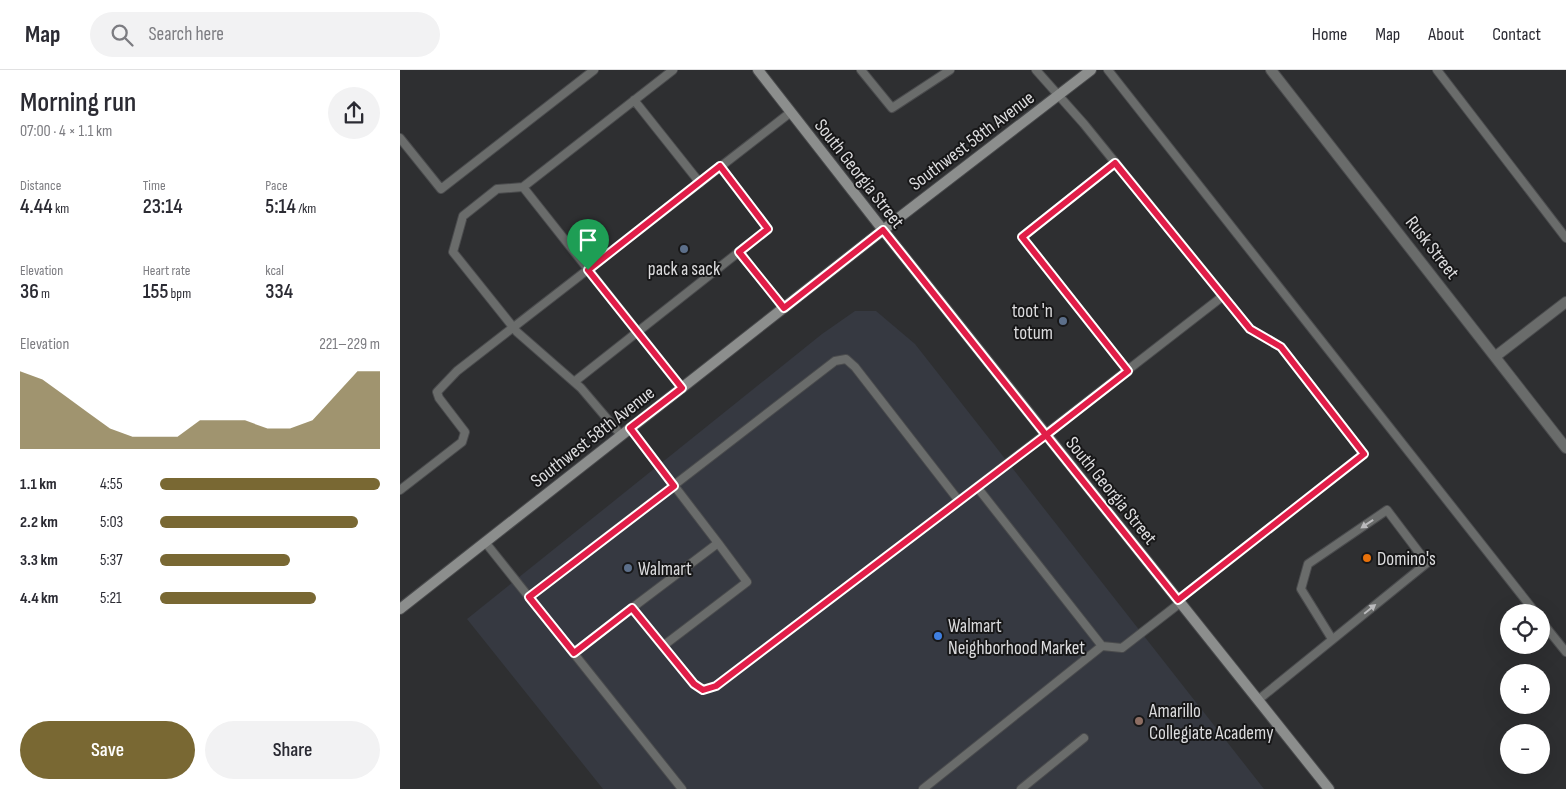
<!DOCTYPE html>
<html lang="en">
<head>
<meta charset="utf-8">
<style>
	:root { --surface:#fff; --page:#f2f2f3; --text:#2b2b33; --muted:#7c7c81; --line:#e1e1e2; --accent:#796833 }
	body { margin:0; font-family:"Sofia Sans Condensed",sans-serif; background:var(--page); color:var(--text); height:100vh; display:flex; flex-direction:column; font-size:19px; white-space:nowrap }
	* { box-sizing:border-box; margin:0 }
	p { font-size:16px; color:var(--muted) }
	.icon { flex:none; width:28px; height:28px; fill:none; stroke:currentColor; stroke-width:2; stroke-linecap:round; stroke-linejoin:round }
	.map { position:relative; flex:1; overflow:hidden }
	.details { display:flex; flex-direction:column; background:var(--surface); width:400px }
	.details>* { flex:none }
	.controls { position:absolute; left:1100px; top:534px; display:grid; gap:10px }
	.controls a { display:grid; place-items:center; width:50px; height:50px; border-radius:50%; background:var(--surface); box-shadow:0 5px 20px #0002; font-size:25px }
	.pin { position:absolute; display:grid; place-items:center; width:42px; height:42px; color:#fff; margin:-51px -21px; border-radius:50% 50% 50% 0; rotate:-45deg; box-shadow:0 0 5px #0007 }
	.pin .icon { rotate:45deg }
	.round { display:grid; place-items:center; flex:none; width:52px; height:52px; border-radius:26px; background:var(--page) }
	.overview { display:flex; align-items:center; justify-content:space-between; height:85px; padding:0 20px }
	h1 { font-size:28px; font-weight:600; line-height:38px }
	.stats { display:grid; grid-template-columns:repeat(3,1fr); gap:8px; height:85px; padding:5px 20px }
	.stats div { display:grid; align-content:center }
	.stats b { font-size:21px; font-weight:600 }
	.stats small { font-size:14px; font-weight:400 }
	.stats p { font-size:14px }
	.chart { height:140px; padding:10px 20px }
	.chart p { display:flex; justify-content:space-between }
	.chart svg { width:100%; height:90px; margin-top:5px; fill:var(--accent); opacity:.7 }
	.cta { display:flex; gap:10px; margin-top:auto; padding:10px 20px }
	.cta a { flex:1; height:58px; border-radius:30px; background:var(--accent); color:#fff; font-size:20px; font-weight:600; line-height:58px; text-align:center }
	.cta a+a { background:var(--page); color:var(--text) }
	ul { padding:0 20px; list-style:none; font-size:16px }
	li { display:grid; grid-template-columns:80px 60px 1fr; align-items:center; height:38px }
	li i { height:12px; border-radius:6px; background:var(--accent) }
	header { display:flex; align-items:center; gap:30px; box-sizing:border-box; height:70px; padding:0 25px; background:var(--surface); border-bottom:1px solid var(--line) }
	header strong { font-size:24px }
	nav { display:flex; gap:28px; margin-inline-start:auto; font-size:18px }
	.search { width:350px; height:45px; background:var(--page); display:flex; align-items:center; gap:12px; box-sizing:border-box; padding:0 18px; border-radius:28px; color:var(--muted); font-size:19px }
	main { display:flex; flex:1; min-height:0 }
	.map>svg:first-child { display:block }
	.built { fill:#363941 }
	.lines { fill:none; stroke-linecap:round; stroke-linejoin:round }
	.service-casing { stroke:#4a4b4d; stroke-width:10 }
	.minor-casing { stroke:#4a4b4d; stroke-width:12 }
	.secondary-casing { stroke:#4a4b4d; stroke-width:12 }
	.service { stroke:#6a6c6b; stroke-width:8 }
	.minor { stroke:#6a6c6b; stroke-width:10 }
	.secondary { stroke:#8c8e8d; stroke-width:10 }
	.oneway { fill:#bababc }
	.route-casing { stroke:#fff; stroke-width:10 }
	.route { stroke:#e11d48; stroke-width:6 }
	.service-dot { fill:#5c6f8a; stroke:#171718; stroke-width:2 }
	.food-dot { fill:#e8710a; stroke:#171718; stroke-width:2 }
	.shop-dot { fill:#3f7fe0; stroke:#171718; stroke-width:2 }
	.education-dot { fill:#8d6e63; stroke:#171718; stroke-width:2 }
	.labels { text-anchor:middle; stroke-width:4; stroke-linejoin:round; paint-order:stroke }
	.street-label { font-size:19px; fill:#dcdcde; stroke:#171718 }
	.poi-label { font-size:19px; fill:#dcdcde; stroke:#171718; text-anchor:start }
</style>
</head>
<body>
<header>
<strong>Map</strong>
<div class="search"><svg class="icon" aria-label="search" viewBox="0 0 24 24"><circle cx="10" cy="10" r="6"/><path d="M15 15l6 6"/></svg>Search here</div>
<nav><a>Home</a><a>Map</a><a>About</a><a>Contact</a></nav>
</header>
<main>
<section class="details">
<div class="overview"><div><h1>Morning run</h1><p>07:00 · 4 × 1.1 km</p></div><a class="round"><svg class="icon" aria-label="share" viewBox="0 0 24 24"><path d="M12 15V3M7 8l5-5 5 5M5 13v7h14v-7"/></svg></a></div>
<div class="stats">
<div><p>Distance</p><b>4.44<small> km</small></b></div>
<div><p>Time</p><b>23:14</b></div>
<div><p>Pace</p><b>5:14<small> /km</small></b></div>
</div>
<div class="stats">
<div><p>Elevation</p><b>36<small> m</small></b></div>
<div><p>Heart rate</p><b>155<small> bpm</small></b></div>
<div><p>kcal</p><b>334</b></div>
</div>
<div class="chart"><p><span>Elevation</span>221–229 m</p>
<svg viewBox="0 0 160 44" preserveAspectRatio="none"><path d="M0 44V6L10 10L20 18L30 26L40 34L50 38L60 38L70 38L80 30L90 30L100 30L110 34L120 34L130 30L140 18L150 6L160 6V44z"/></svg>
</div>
<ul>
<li><b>1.1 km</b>4:55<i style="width:100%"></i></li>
<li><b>2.2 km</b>5:03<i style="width:90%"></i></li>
<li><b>3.3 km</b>5:37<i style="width:59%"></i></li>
<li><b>4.4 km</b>5:21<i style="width:71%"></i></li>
</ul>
<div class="cta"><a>Save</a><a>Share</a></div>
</section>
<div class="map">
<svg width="1166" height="719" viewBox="0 0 1166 719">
	<rect width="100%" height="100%" fill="#2e2f31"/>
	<path class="built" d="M 455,241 L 476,241 L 515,274 L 864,719 L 203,719 L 67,549 L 422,264 Z"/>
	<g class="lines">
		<defs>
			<path id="service" d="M 273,0 L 123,117 L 282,318
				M 461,0 L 492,38 L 550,0
				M 636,0 L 684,54 L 850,259 L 881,277 L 964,384 L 778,530
				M 708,0 L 1135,542
				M 1037,0 L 1166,168
				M 234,30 L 300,113
				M 0,68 L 41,119 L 194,0
				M 715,93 L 622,167 L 728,301
				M 123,117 L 97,119 L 63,146 L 53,182 L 117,262 L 181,318 L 221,365
				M 339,182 L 384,238
				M 174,312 L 368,159 L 320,96
				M 230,358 L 318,473 L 232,538
				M 577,417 L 823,226
				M 0,420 L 62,372 L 65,362 L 39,328 L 37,322 L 57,301 L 391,42
				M 85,472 L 282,719
				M 129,527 L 435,291 L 446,289 L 455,297 L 559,431
				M 1141,551 L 1166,582
				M 263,576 L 347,512 L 318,473
				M 174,583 L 232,538 L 294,614 L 303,619 L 316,616 L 577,417 L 702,576
				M 858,630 L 1027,493 L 987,440 L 908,494 L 901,519 L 932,569
				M 523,719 L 702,576 L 722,578 L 780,533
				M 621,719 L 684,668"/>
			<path id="minor" d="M 871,0 L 1166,378
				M 1096,286 L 1166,232"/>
			<path id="secondary" d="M 358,0 L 483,160 L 929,719
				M 0,539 L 483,160 L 691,0"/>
		</defs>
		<use href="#service" class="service-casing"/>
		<use href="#minor" class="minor-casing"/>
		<use href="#secondary" class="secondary-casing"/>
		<use href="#service" class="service"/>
		<use href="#minor" class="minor"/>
		<use href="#secondary" class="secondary"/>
	</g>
	<defs><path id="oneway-solid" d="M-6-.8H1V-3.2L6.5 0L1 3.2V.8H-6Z" transform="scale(1.25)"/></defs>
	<g class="oneway">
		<use href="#oneway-solid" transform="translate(967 454) rotate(146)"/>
		<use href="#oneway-solid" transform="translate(970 539) rotate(-39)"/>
	</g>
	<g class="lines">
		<defs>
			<path id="route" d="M 188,200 L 282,318 L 230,358 L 274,416 L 129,527 L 174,583 L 232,538 L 294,614 L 303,620 L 316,616 L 646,365 L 778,530 L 964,384 L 881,277 L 850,259 L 715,93 L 622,167 L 728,301 L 646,365 L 483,160 L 384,238 L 339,182 L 368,159 L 320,96 L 188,200"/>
		</defs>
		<use href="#route" class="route-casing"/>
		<use href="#route" class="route"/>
	</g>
	<g class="service-dot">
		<circle cx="284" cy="179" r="5"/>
		<circle cx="663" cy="251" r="5"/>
		<circle cx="228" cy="498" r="5"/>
	</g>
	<circle class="food-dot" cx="967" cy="488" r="5"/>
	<circle class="shop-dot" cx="538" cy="566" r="5"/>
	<circle class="education-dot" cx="739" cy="651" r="5"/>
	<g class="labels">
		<g class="street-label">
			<text transform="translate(571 70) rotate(-37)" y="7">Southwest 58th Avenue</text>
			<text transform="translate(460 103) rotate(52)" y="7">South Georgia Street</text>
			<text transform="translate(1033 177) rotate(52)" y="7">Rusk Street</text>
			<text transform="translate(192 366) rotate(-38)" y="7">Southwest 58th Avenue</text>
			<text transform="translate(712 420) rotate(51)" y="7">South Georgia Street</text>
		</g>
		<g class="poi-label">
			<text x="284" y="205" text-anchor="middle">pack a sack</text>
			<text x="653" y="247" text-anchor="end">toot 'n<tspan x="653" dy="22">totum</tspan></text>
			<text x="977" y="495">Domino's</text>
			<text x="238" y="505">Walmart</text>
			<text x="548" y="562">Walmart<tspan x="548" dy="22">Neighborhood Market</tspan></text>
			<text x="749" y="647">Amarillo<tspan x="749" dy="22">Collegiate Academy</tspan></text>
		</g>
	</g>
</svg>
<div class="controls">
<a><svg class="icon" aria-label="locate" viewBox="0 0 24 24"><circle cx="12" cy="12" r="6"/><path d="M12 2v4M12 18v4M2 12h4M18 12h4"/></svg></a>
<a>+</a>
<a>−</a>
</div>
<div class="pin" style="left:188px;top:200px;background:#1e9e55"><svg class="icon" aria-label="arrive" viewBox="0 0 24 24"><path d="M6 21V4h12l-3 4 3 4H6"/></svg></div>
</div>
</main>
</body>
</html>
